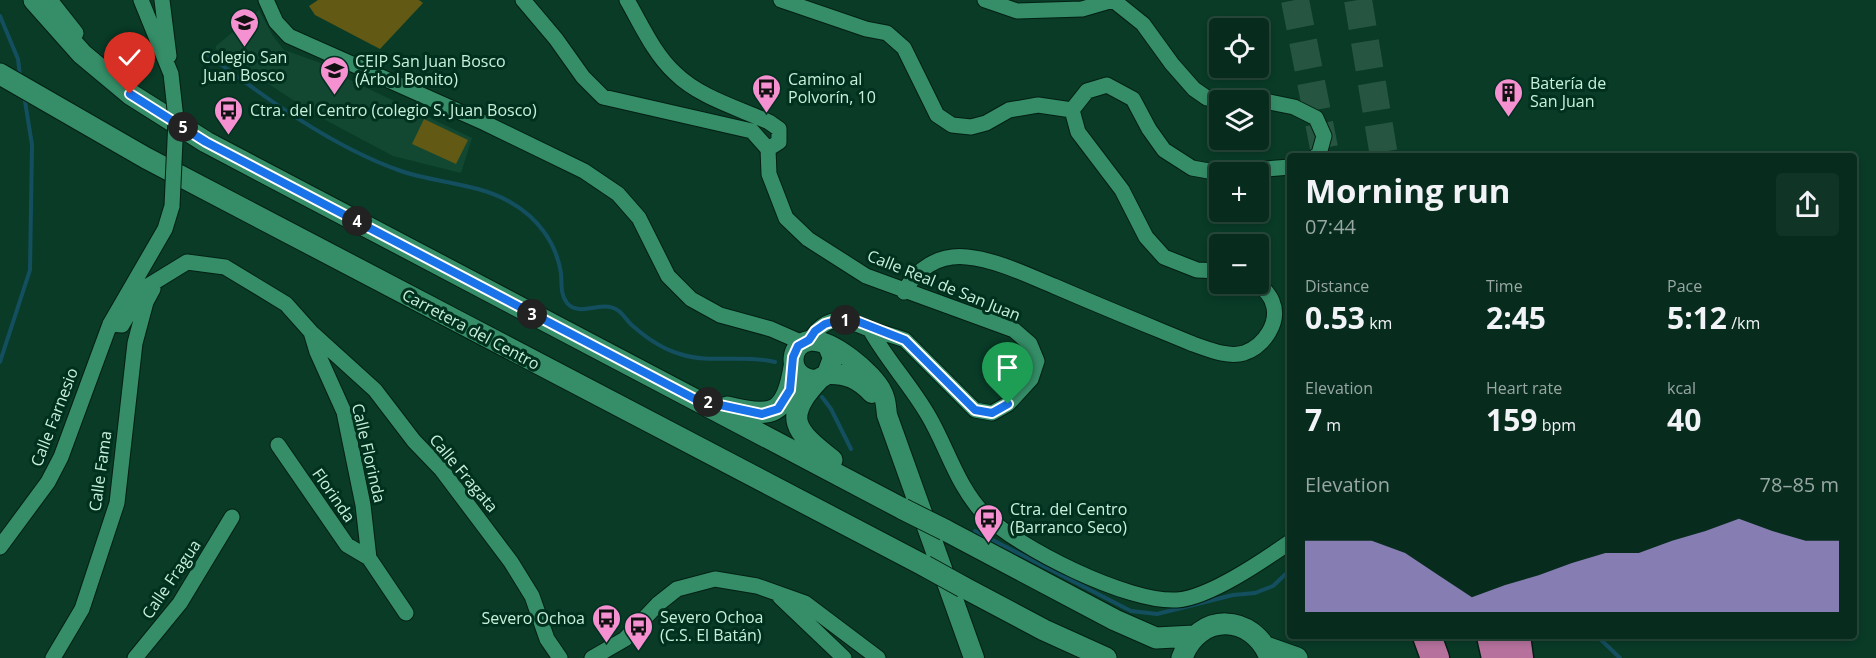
<!DOCTYPE html>
<html lang="en">
<head>
<meta charset="utf-8">
<style>
	:root { --surface:#072c1d; --page:#103426; --text:#f1f3f6; --muted:#98a7a4; --line:#28483b; --accent:#bca0f2 }
	body { margin:0; font-family:"Open Sans",sans-serif; background:var(--page); color:var(--text); height:100vh; display:flex; flex-direction:column; font-size:22px; white-space:nowrap }
	* { box-sizing:border-box; margin:0 }
	p { font-size:20px; color:var(--muted) }
	.icon { flex:none; width:33px; height:33px; fill:none; stroke:currentColor; stroke-width:2; stroke-linecap:round; stroke-linejoin:round }
	.map { position:relative; flex:1; overflow:hidden }
	.panel { position:absolute; left:1287px; top:153px; width:570px; height:486px; display:flex; flex-direction:column; background:var(--surface); border-radius:6px; box-shadow:0 3px 9px #0003,0 0 0 2px var(--line) }
	.panel>* { flex:none }
	.tools { position:absolute; left:1209px; top:18px; display:grid; gap:12px }
	.tools a { display:grid; place-items:center; width:60px; height:60px; border-radius:6px; background:var(--surface); box-shadow:0 3px 9px #0003,0 0 0 2px var(--line); font-size:30px }
	.pin { position:absolute; display:grid; place-items:center; width:51px; height:51px; color:#fff; margin:-62px -26px; border-radius:50% 50% 50% 0; rotate:-45deg; box-shadow:0 0 6px #0007 }
	.pin .icon { rotate:45deg }
	.km { position:absolute; width:30px; height:30px; margin:-15px; border-radius:50%; background:#222; color:#fff; font-size:16px; line-height:30px; text-align:center }
	.round { display:grid; place-items:center; flex:none; width:63px; height:63px; border-radius:6px; background:var(--page) }
	.headline { display:flex; align-items:center; justify-content:space-between; height:102px; padding:0 18px }
	h1 { font-size:33px; font-weight:700; line-height:45px }
	.stats { display:grid; grid-template-columns:repeat(3,1fr); gap:9px; height:102px; padding:6px 18px }
	.stats div { display:grid; align-content:center }
	.stats b { font-size:30px; font-weight:700 }
	.stats small { font-size:16px; font-weight:400 }
	.stats p { font-size:16px }
	.chart { height:168px; padding:12px 18px }
	.chart p { display:flex; justify-content:space-between }
	.chart svg { width:100%; height:108px; margin-top:6px; fill:var(--accent); opacity:.7 }
	.map>svg:first-child { display:block }
	.built { fill:#124832 }
	.green { fill:#625914 }
	.lines { fill:none; stroke-linecap:round; stroke-linejoin:round }
	.stream { stroke:#144f60; stroke-width:4 }
	.motorway-tunnel { stroke:#265642; stroke-width:28; stroke-dasharray:28 14; stroke-linecap:butt }
	.minor-casing { stroke:#031f13; stroke-width:17 }
	.tertiary-casing { stroke:#031f13; stroke-width:22 }
	.secondary-casing { stroke:#031f13; stroke-width:23 }
	.motorway-casing { stroke:#031f13; stroke-width:31 }
	.minor { stroke:#358e68; stroke-width:15 }
	.tertiary { stroke:#358e68; stroke-width:20 }
	.secondary { stroke:#358e68; stroke-width:21 }
	.motorway { stroke:#b6729d; stroke-width:28 }
	.minor-bridge-casing { stroke:#031f13; stroke-width:17; stroke-linecap:butt }
	.secondary-bridge-casing { stroke:#031f13; stroke-width:23; stroke-linecap:butt }
	.minor-bridge { stroke:#358e68; stroke-width:15 }
	.secondary-bridge { stroke:#358e68; stroke-width:21 }
	.route-casing { stroke:#fff; stroke-width:12 }
	.route { stroke:#1a73e8; stroke-width:8 }
	.labels { text-anchor:middle; stroke-width:6; stroke-linejoin:round; paint-order:stroke }
	.poi-label { font-size:16px; fill:#c8f1db; stroke:#00301e; text-anchor:start }
	.street-label { font-size:16px; fill:#c8f1db; stroke:#00301e }
</style>
</head>
<body>
<div class="map">
<svg width="1876" height="658" viewBox="0 0 1876 658">
	<rect width="100%" height="100%" fill="#093b27"/>
	<path class="built" d="M 259,10 L 273,36 L 284,50 L 329,66 L 328,69 L 348,79 L 472,138 L 461,173 L 393,156 L 314,114 L 216,49 L 216,46 Z"/>
	<path class="green" d="M 318,0 L 419,0 L 423,3 L 380,49 L 315,15 L 309,6 Z
		M 424,119 L 468,140 L 456,164 L 412,144 Z"/>
	<g class="lines">
		<path class="stream" d="M 0,16 L 18,59 L 20,76
			M 207,54 C 264,97 332,147 401,171 C 436,183 477,183 510,202 C 537,217 556,242 561,273 C 562,284 560,294 567,303 C 578,316 597,304 610,307 C 622,309 625,320 634,327 C 648,339 662,349 680,354 C 710,364 744,354 775,362
			M 0,362 L 30,270 L 32,145 L 24,95
			M 822,397 L 831,409 L 851,449
			M 975,531 L 1131,611 L 1157,614 L 1233,595 L 1255,593 L 1273,586 L 1290,570
			M 1597,636 L 1620,658"/>
		<path class="motorway-tunnel" d="M 1295,0 L 1324,148
			M 1358,0 L 1384,156"/>
		<defs>
			<path id="minor" d="M 50,0 L 76,33
				M 141,0 L 171,74
				M 162,0 L 169,56
				M 266,0 L 276,22 L 289,36 L 485,123 L 584,171 L 618,194 L 639,218 L 668,276 L 691,299 L 720,315 L 771,329 L 803,343
				M 523,0 L 556,39 L 583,77 L 603,97 L 752,131 L 768,149 L 769,174 L 786,218 L 808,239 L 866,276 L 1014,330 L 1030,344 L 1037,361 L 1031,379 L 1008,404 L 992,413 L 975,410 L 905,340 C 893,335 881,333 869,329 C 843,318 827,313 809,341
				M 627,0 C 641,24 654,54 675,73 C 699,97 738,108 769,122 L 779,129 L 779,142 L 768,149
				M 781,0 L 866,29 L 887,33 L 904,48 L 937,115 L 952,125 L 971,127 L 986,123 L 1009,110 L 1038,105 L 1072,110
				M 985,0 L 1017,11 L 1082,9 L 1113,0
				M 1113,0 L 1143,24 L 1172,64 L 1194,89 L 1207,98 L 1259,100 L 1294,107 L 1316,118 L 1324,136 L 1319,154 L 1316,156
				M 1072,110 L 1078,132 L 1122,190 L 1146,237 L 1164,257 L 1197,270 L 1220,271
				M 1072,110 L 1087,91 L 1107,85 L 1133,99 L 1149,129 L 1164,150 L 1192,168 L 1220,173
				M 1228,172 L 1290,167
				M 904,292 C 916,269 939,254 967,257 C 997,260 1027,275 1054,286 C 1100,306 1147,325 1193,344 C 1208,349 1228,358 1244,353 C 1264,346 1281,322 1272,301 C 1270,295 1263,288 1258,282
				M 110,324 L 122,325 L 143,289 L 187,262 L 225,267 L 286,304 L 311,332 L 375,390 L 414,441 L 441,469 L 511,562 L 532,596 L 547,639 L 560,658
				M 869,328 C 886,359 910,384 928,415 C 947,447 957,486 984,514 C 1018,548 1128,603 1177,600 C 1209,598 1264,560 1290,542
				M 311,332 L 317,352 L 344,412 L 363,505 L 369,558 L 406,613
				M 278,445 L 347,545 L 369,558
				M 0,547 L 48,482 L 61,457 L 110,324 L 165,229 L 172,206
				M 780,597 L 844,658
				M 53,658 L 82,609 L 117,503 L 135,343 L 146,302 L 153,289
				M 135,658 L 180,603 L 232,517
				M 592,658 L 625,639 L 658,604 L 677,589 L 715,579 L 757,586 L 805,603 L 878,658"/>
			<path id="tertiary" d="M 828,346 L 833,358 L 827,374 C 820,379 814,382 806,378 C 788,371 790,344 809,341 C 830,337 874,374 882,392 C 886,398 886,407 887,415 L 974,658
				M 827,374 C 846,373 859,379 872,393"/>
			<path id="secondary" d="M 34,0 L 82,54 L 130,94 L 206,142 L 903,509
				M 0,74 L 146,158 L 925,566
				M 818,380 C 782,418 795,431 832,460
				M 727,407 C 772,418 786,416 794,367
				M 945,530 L 1115,620 L 1156,638 L 1194,636
				M 963,587 L 1044,630 L 1106,658
				M 1266,647 L 1297,658
				M 1182,658 C 1198,612 1253,613 1270,658"/>
			<path id="motorway" d="M 1427,636 L 1435,658
				M 1491,636 L 1496,658
				M 1516,636 L 1519,658"/>
		</defs>
		<use href="#minor" class="minor-casing"/>
		<use href="#tertiary" class="tertiary-casing"/>
		<use href="#secondary" class="secondary-casing"/>
		<use href="#motorway" class="motorway-casing"/>
		<use href="#minor" class="minor"/>
		<use href="#tertiary" class="tertiary"/>
		<use href="#secondary" class="secondary"/>
		<use href="#motorway" class="motorway"/>
		<defs>
			<path id="minor-bridge" d="M 171,74 L 176,119 L 172,206"/>
			<path id="secondary-bridge" d="M 903,509 L 945,530
				M 925,566 L 963,587"/>
		</defs>
		<use href="#minor-bridge" class="minor-bridge-casing"/>
		<use href="#secondary-bridge" class="secondary-bridge-casing"/>
		<use href="#minor-bridge" class="minor-bridge"/>
		<use href="#secondary-bridge" class="secondary-bridge"/>
	</g>
	<g class="lines">
		<defs>
			<path id="route" d="M 130,94 L 206,142 L 697,400 L 762,414 L 778,409 L 790,390 L 793,357 L 798,346 L 809,340 L 815,331 L 825,324 L 842,319 L 859,322 L 905,340 L 975,410 L 992,413 L 1008,404"/>
		</defs>
		<use href="#route" class="route-casing"/>
		<use href="#route" class="route"/>
	</g>
	<defs>
		<symbol id="university-pin" viewBox="-11 -11 22 30"><path d="M0 17L-7.5 6A9.5 9.5 0 1 1 7.5 6Z" fill="#f590d1" stroke="#00301e"/><path d="M0-5L7-2L0 1L-7-2ZM-4 1L0 2.5L4 1V4Q0 6-4 4Z" fill="#111"/></symbol>
		<symbol id="school-pin" viewBox="-11 -11 22 30"><path d="M0 17L-7.5 6A9.5 9.5 0 1 1 7.5 6Z" fill="#f590d1" stroke="#00301e"/><path d="M0-5L7-2L0 1L-7-2ZM-4 1L0 2.5L4 1V4Q0 6-4 4Z" fill="#111"/></symbol>
		<symbol id="bus-pin" viewBox="-11 -11 22 30"><path d="M0 17L-7.5 6A9.5 9.5 0 1 1 7.5 6Z" fill="#f590d1" stroke="#00301e"/><path d="M-5-6H5V4H4V6H2V4H-2V6H-4V4H-5ZM-3.5-4V0h7V-4ZM-3.5 1.2v1.5H-2V1.2ZM2 1.2v1.5H3.5V1.2Z" fill="#111"/></symbol>
		<symbol id="building-pin" viewBox="-11 -11 22 30"><path d="M0 17L-7.5 6A9.5 9.5 0 1 1 7.5 6Z" fill="#f590d1" stroke="#00301e"/><path d="M-4-6H4V6H1V3H-1V6H-4ZM-2.5-4.3h1.7v1.8h-1.7ZM.8-4.3h1.7v1.8H.8ZM-2.5-1h1.7V.8h-1.7ZM.8-1h1.7V.8H.8Z" fill="#111"/></symbol>
	</defs>
	<g fill-rule="evenodd">
		<use href="#university-pin" x="228" y="6" width="33" height="45"/>
		<use href="#school-pin" x="318" y="54" width="33" height="45"/>
		<use href="#bus-pin" x="750" y="72" width="33" height="45"/>
		<use href="#building-pin" x="1492" y="76" width="33" height="45"/>
		<use href="#bus-pin" x="212" y="94" width="33" height="45"/>
		<use href="#bus-pin" x="972" y="502" width="33" height="45"/>
		<use href="#bus-pin" x="590" y="602" width="33" height="45"/>
		<use href="#bus-pin" x="622" y="610" width="33" height="45"/>
	</g>
	<g class="labels">
		<g class="poi-label">
			<text x="244" y="63" text-anchor="middle">Colegio San<tspan x="244" dy="18">Juan Bosco</tspan></text>
			<text x="355" y="67">CEIP San Juan Bosco<tspan x="355" dy="18">(Árbol Bonito)</tspan></text>
			<text x="788" y="85">Camino al<tspan x="788" dy="18">Polvorín, 10</tspan></text>
			<text x="1530" y="89">Batería de<tspan x="1530" dy="18">San Juan</tspan></text>
			<text x="250" y="116">Ctra. del Centro (colegio S. Juan Bosco)</text>
			<text x="1010" y="515">Ctra. del Centro<tspan x="1010" dy="18">(Barranco Seco)</tspan></text>
			<text x="660" y="623">Severo Ochoa<tspan x="660" dy="18">(C.S. El Batán)</tspan></text>
			<text x="585" y="624" text-anchor="end">Severo Ochoa</text>
		</g>
		<g class="street-label">
			<text transform="translate(944 285) rotate(22)" y="6">Calle Real de San Juan</text>
			<text transform="translate(471 329) rotate(28)" y="6">Carretera del Centro</text>
			<text transform="translate(54 417) rotate(-69)" y="6">Calle Farnesio</text>
			<text transform="translate(369 453) rotate(77)" y="6">Calle Florinda</text>
			<text transform="translate(100 471) rotate(-82)" y="6">Calle Fama</text>
			<text transform="translate(464 473) rotate(50)" y="6">Calle Fragata</text>
			<text transform="translate(334 495) rotate(55)" y="6">Florinda</text>
			<text transform="translate(171 579) rotate(-56)" y="6">Calle Fragua</text>
		</g>
	</g>
</svg>
<div class="tools">
<a><svg class="icon" aria-label="locate" viewBox="0 0 24 24"><circle cx="12" cy="12" r="6"/><path d="M12 2v4M12 18v4M2 12h4M18 12h4"/></svg></a>
<a><svg class="icon" aria-label="layers" viewBox="0 0 24 24"><path d="M12 4l9 5-9 5-9-5zM3 14l9 5 9-5"/></svg></a>
<a>+</a>
<a>−</a>
</div>
<div class="pin" style="left:1008px;top:404px;background:#1e9e55"><svg class="icon" aria-label="arrive" viewBox="0 0 24 24"><path d="M6 21V4h12l-3 4 3 4H6"/></svg></div>
<div class="pin" style="left:130px;top:94px;background:#d93025"><svg class="icon" aria-label="check" viewBox="0 0 24 24"><path d="M5 12l5 5 9-10"/></svg></div>
<b class="km" style="left:845px;top:320px">1</b>
<b class="km" style="left:708px;top:402px">2</b>
<b class="km" style="left:532px;top:314px">3</b>
<b class="km" style="left:357px;top:221px">4</b>
<b class="km" style="left:183px;top:127px">5</b>
<section class="panel">
<div class="headline"><div><h1>Morning run</h1><p>07:44</p></div><a class="round"><svg class="icon" aria-label="share" viewBox="0 0 24 24"><path d="M12 15V3M7 8l5-5 5 5M5 13v7h14v-7"/></svg></a></div>
<div class="stats">
<div><p>Distance</p><b>0.53<small> km</small></b></div>
<div><p>Time</p><b>2:45</b></div>
<div><p>Pace</p><b>5:12<small> /km</small></b></div>
</div>
<div class="stats">
<div><p>Elevation</p><b>7<small> m</small></b></div>
<div><p>Heart rate</p><b>159<small> bpm</small></b></div>
<div><p>kcal</p><b>40</b></div>
</div>
<div class="chart"><p><span>Elevation</span>78–85 m</p>
<svg viewBox="0 0 160 44" preserveAspectRatio="none"><path d="M0 44V15L10 15L20 15L30 20L40 29L50 38L60 33L70 29L80 24L90 20L100 20L110 15L120 11L130 6L140 11L150 15L160 15V44z"/></svg>
</div>
</section>
</div>
</body>
</html>
